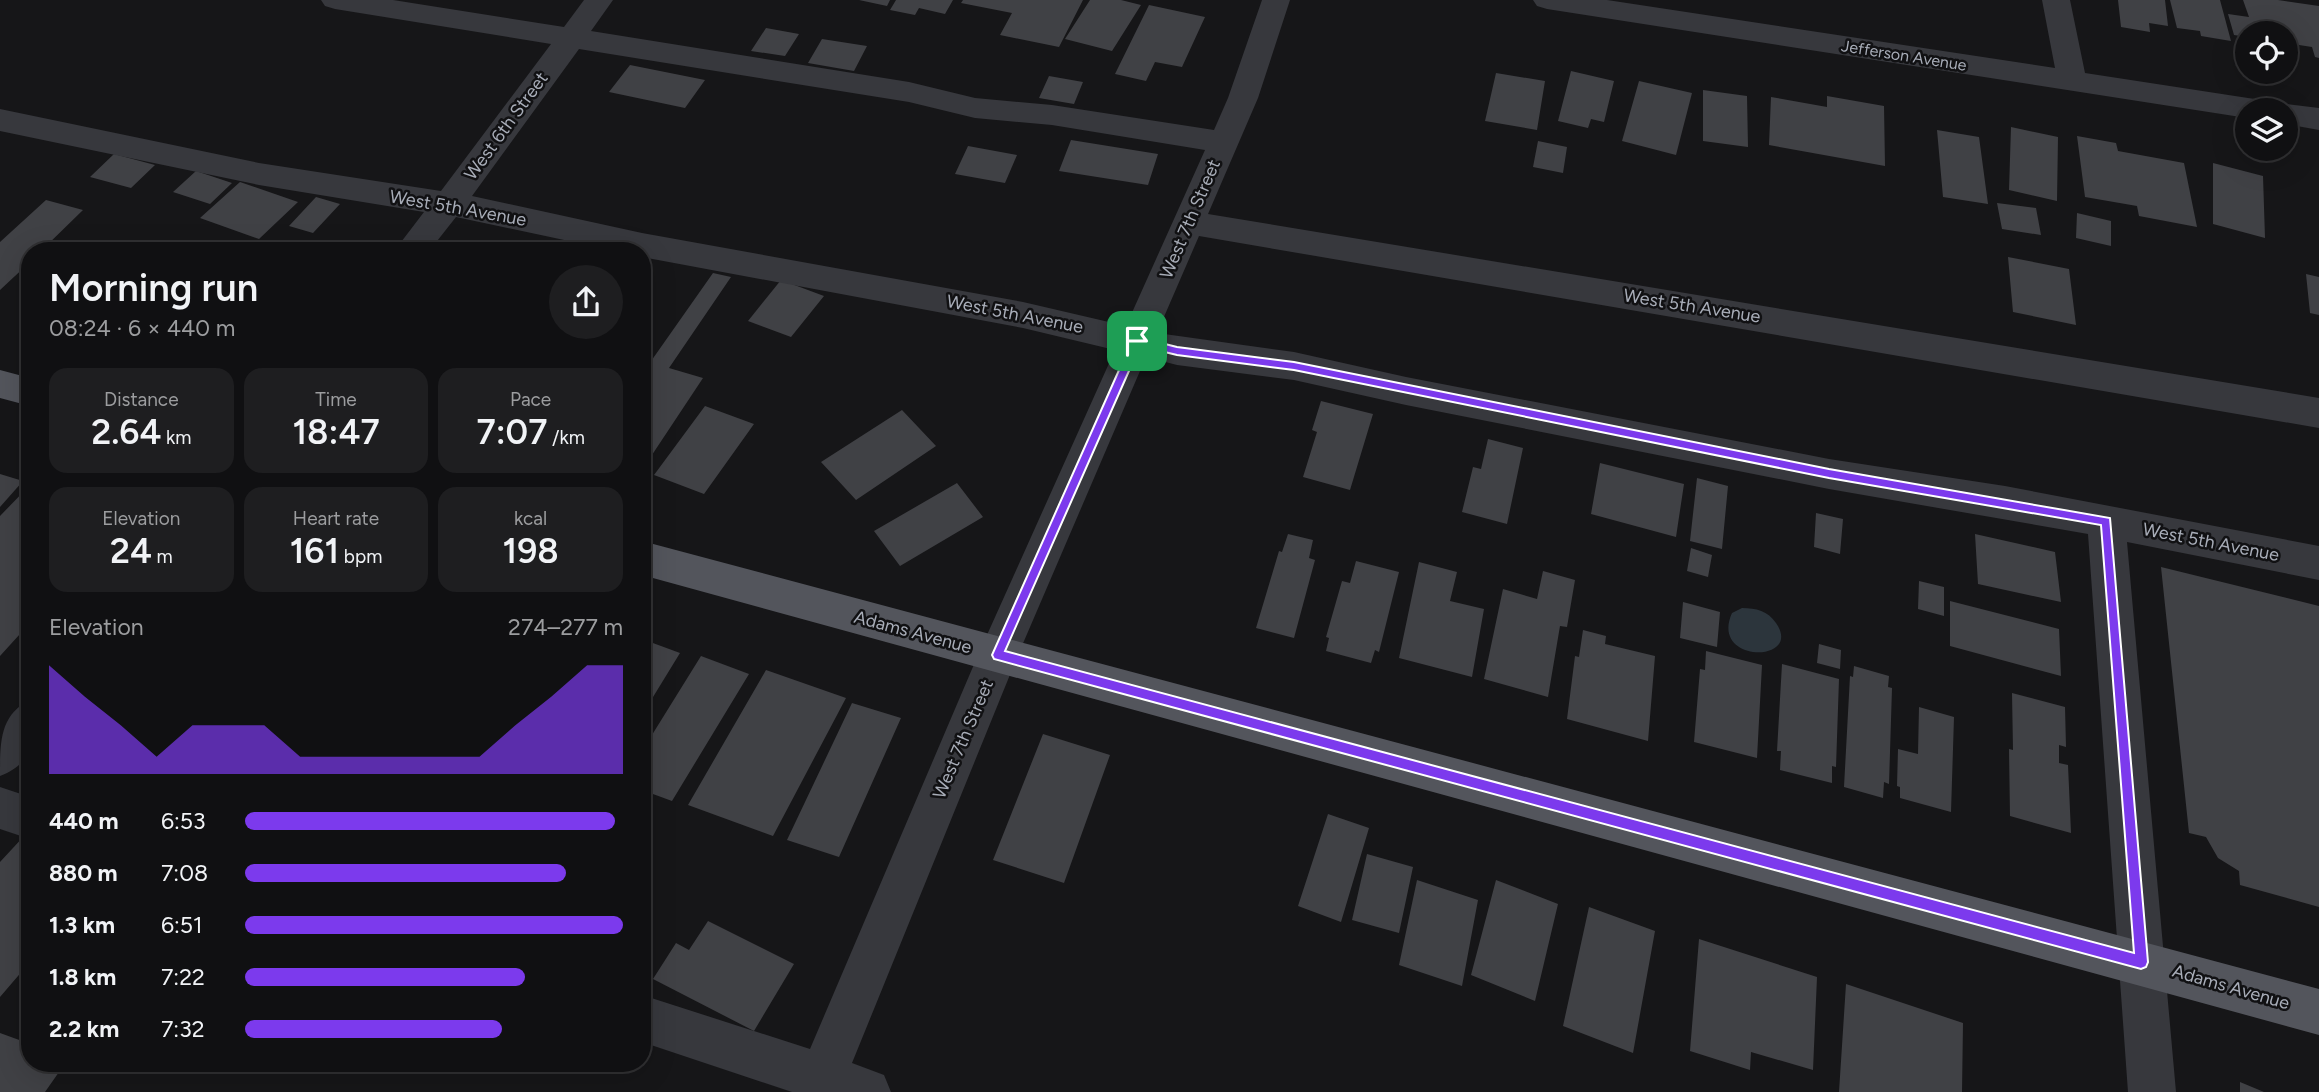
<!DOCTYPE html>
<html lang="en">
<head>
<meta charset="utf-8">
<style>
	:root { --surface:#101012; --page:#1e1e20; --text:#f1f3f6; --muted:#9c9d9f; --line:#303032; --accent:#7c3aed }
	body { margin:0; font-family:Figtree,sans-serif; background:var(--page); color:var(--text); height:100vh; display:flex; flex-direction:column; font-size:26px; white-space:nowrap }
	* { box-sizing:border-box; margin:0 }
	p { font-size:23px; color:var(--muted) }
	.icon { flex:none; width:38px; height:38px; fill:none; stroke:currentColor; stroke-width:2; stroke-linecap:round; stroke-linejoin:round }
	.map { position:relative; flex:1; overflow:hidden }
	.details { position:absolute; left:21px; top:242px; width:630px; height:830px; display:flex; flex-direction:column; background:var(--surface); border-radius:28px; box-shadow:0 7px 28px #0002,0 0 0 2px var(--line) }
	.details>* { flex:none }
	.fabs { position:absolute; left:2235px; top:21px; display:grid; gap:14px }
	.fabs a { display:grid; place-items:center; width:63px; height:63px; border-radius:50%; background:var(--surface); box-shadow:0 7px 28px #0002,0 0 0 2px var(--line); font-size:35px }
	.pin { position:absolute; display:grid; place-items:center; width:60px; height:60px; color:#fff; margin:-30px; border-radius:14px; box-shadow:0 4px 10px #0006 }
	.round { display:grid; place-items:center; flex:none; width:74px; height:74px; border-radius:37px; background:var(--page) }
	.headline { display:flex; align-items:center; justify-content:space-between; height:119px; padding:0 28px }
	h1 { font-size:38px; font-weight:600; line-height:52px }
	.figures { display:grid; grid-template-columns:repeat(3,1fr); gap:10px; height:119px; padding:7px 28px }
	.figures div { display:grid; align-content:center; border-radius:18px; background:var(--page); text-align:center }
	.figures b { font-size:35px; font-weight:600 }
	.figures small { font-size:19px; font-weight:400 }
	.figures p { font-size:19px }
	.chart { height:196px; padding:14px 28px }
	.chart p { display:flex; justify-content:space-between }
	.chart svg { width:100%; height:126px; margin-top:7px; fill:var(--accent); opacity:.7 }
	ul { padding:0 28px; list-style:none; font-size:23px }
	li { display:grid; grid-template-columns:112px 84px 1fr; align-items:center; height:52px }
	li i { height:18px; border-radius:9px; background:var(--accent) }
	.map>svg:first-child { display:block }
	.water { fill:#2c353c }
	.building { fill:#404145 }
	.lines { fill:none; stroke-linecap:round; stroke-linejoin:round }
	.minor { fill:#37383d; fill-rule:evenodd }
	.major { fill:#53555c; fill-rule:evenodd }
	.route { fill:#7c3aed; stroke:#fff; stroke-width:2; fill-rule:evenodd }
	.labels { text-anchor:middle; stroke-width:5; stroke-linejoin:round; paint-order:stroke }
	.far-street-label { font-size:16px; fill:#a8adb8; stroke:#111113 }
	.street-label { font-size:18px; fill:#a8adb8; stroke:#111113 }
</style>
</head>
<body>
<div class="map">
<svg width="2319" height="1092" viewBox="0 0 2319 1092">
	<rect width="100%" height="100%" fill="#161618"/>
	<path class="water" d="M 1742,608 C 1756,608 1768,611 1776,623 C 1804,663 1709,664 1732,613 Z"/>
	<path class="building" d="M 859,0 L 890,0 L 887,6 Z
		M 896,0 L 953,0 L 945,14 L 919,8 L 915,15 L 890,10 Z
		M 963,0 L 1083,0 L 1059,47 L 1000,35 L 1012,13 L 961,3 Z
		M 1090,0 L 1121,0 L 1141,5 L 1112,51 L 1065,39 Z
		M 2118,0 L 2165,0 L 2168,26 L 2149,23 L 2150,32 L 2121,27 Z
		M 2170,0 L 2220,0 L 2231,41 L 2201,36 L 2200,31 L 2177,28 Z
		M 2243,0 L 2278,0 L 2319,6 L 2319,58 L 2315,57 L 2312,47 L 2286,43 L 2286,33 L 2247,33 L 2247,37 L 2234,35 L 2228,14 L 2249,17 Z
		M 1149,5 L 1205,17 L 1182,67 L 1155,62 L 1146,81 L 1115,74 Z
		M 766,28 L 799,34 L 785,56 L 751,51 Z
		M 822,39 L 867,46 L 854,71 L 808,63 Z
		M 630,65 L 705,80 L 685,108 L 609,92 Z
		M 1571,71 L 1614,81 L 1604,122 L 1591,119 L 1588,128 L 1558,121 Z
		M 1496,73 L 1545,81 L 1537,130 L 1485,121 Z
		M 1049,76 L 1083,82 L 1074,104 L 1039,98 Z
		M 1639,81 L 1692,93 L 1676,155 L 1622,141 Z
		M 1703,90 L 1747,96 L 1748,147 L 1703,141 Z
		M 1827,96 L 1884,106 L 1885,166 L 1769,145 L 1771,97 L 1827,107 Z
		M 2011,127 L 2058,137 L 2057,201 L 2009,190 Z
		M 1937,130 L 1979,137 L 1988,204 L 1943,197 Z
		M 2077,136 L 2116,143 L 2118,151 L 2184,163 L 2197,227 L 2139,216 L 2137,206 L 2085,197 Z
		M 1071,140 L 1158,154 L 1148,185 L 1059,171 Z
		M 1538,141 L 1567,147 L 1563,173 L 1533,167 Z
		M 968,146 L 1017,155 L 1005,183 L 955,174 Z
		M 114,154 L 155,165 L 131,188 L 90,177 Z
		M 2213,163 L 2263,176 L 2265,238 L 2213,224 Z
		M 196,171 L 232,183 L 210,204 L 173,192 Z
		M 240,182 L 298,202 L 259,239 L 200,218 Z
		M 316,197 L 340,204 L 313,233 L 289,226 Z
		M 46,200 L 83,210 L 42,250 L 30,250 L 30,262 L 0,290 L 0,242 Z
		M 1997,203 L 2036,208 L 2041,235 L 2002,229 Z
		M 2077,213 L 2111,221 L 2111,246 L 2076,238 Z
		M 2008,257 L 2069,269 L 2076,325 L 2013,312 Z
		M 713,273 L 731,277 L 669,368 L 703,378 L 642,470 L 642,374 Z
		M 2306,274 L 2319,277 L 2319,315 L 2310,313 Z
		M 781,280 L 824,296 L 791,337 L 748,321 Z
		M 1321,401 L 1373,414 L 1350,490 L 1303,477 L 1317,432 L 1312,430 Z
		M 705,406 L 754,424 L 704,494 L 654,475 Z
		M 902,410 L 936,446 L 856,500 L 821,462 Z
		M 1488,439 L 1523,448 L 1507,524 L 1462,512 L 1473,467 L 1481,469 Z
		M 1600,463 L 1684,484 L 1676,537 L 1591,514 Z
		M 0,474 L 23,481 L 0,507 Z
		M 1697,478 L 1728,486 L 1722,549 L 1690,541 Z
		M 957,483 L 983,517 L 900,566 L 874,531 Z
		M 30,485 L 30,623 L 0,656 L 0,516 Z
		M 1816,513 L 1843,519 L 1840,554 L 1814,547 Z
		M 1288,534 L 1313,540 L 1309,558 L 1315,560 L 1294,638 L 1256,628 L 1279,551 L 1282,552 Z
		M 1975,534 L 2055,552 L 2061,602 L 1978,584 Z
		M 1691,548 L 1712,555 L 1708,577 L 1687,571 Z
		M 1356,561 L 1399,572 L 1379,652 L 1375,650 L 1371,663 L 1326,651 L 1329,638 L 1326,637 L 1342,581 L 1350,583 Z
		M 1419,562 L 1457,572 L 1450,601 L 1484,609 L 1472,677 L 1399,658 Z
		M 2161,567 L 2319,606 L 2319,907 L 2240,885 L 2239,871 L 2218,858 L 2206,837 L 2189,833 Z
		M 1543,571 L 1575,580 L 1567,627 L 1560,626 L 1548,697 L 1484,679 L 1503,589 L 1537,599 Z
		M 1919,581 L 1944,587 L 1944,616 L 1918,609 Z
		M 1950,601 L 2059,629 L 2061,676 L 1950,646 Z
		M 1683,602 L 1720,612 L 1717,647 L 1680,638 Z
		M 1583,630 L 1606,636 L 1605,644 L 1655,656 L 1648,741 L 1567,719 L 1575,656 L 1579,657 Z
		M 642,639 L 680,653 L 642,715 Z
		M 1819,644 L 1841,650 L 1840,669 L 1817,663 Z
		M 1706,651 L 1762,665 L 1757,758 L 1694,742 L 1700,669 L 1705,670 Z
		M 701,656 L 749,674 L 672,801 L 642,790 L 642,751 Z
		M 1782,664 L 1839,679 L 1836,767 L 1832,766 L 1832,783 L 1780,770 L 1781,751 L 1777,751 Z
		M 1854,666 L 1889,676 L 1888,687 L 1892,688 L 1889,784 L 1884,782 L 1883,798 L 1844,787 L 1850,676 L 1853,677 Z
		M 766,670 L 846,698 L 773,836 L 688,805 Z
		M 2012,693 L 2065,707 L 2066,747 L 2059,745 L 2059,763 L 2068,765 L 2071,833 L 2010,816 L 2009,749 L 2013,750 Z
		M 852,703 L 901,718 L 839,857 L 787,840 Z
		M 1919,707 L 1954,717 L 1951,812 L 1900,798 L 1900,787 L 1897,786 L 1898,749 L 1918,754 Z
		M 1043,734 L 1110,755 L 1064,883 L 993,860 Z
		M 1328,814 L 1369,828 L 1341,922 L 1298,906 Z
		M 25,835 L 30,838 L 30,962 L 0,997 L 0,862 Z
		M 1367,854 L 1413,867 L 1399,933 L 1352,920 Z
		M 1417,880 L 1478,900 L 1462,986 L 1399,965 Z
		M 1496,880 L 1558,904 L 1535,1001 L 1471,975 Z
		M 1589,907 L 1655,931 L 1633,1053 L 1563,1026 Z
		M 708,921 L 794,964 L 754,1031 L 653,979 L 676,943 L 689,950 Z
		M 1699,939 L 1817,977 L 1813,1070 L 1751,1052 L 1750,1070 L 1690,1051 Z
		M 1846,984 L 1963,1023 L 1962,1092 L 1839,1092 Z
		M 30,1030 L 30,1062 L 66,1062 L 45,1092 L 0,1092 L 0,1033 L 22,1041 Z
		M 2240,1082 L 2264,1092 L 2240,1092 Z"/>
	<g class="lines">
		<path class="minor" d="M 321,0 L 393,0 L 564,27 L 584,0 L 613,0 L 591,31 L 909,82 L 975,98 L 1052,105 L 1214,130 L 1228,98 L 1262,0 L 1290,0 L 1258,98 L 1208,214 L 2319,398 L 2319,428 L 1199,236 L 1157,333 L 1294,352 L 1406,377 L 1829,459 L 2005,486 L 2319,546 L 2319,580 L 2127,542 L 2176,1092 L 2128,1092 L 2088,534 L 1829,489 L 1406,405 L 1294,380 L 1177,365 L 1146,357 L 1018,655 L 852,1063 L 884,1075 L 891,1092 L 792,1092 L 642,1042 L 642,995 L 810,1049 L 978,655 L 1115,350 L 1023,328 L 642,257 L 642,250 L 611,250 L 456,217 L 430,250 L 395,250 L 424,212 L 259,185 L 0,131 L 0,109 L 259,163 L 441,191 L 551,44 L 335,9 L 325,6 ZM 579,49 L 909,102 L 975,118 L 1052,125 L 1205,150 L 1126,326 L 1023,302 L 642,233 L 472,196 Z
			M 1533,0 L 1607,0 L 2055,68 L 2042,0 L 2070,0 L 2085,73 L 2261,100 L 2272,103 L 2275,107 L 2286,104 L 2319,108 L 2319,130 L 2286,124 L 2286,110 L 2247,110 L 2247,118 L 1547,9 L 1537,6 Z
			M 30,700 C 30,735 39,761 0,776 C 0,741 0,715 30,700 Z
			M 0,787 L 30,797 L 30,839 L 0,829 Z"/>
		<path class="major" d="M 0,370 L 30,378 L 30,406 L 0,398 Z
			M 642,541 L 2319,989 L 2319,1035 L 642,575 Z"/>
	</g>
	<path class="route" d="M 1137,337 L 1177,347 L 1294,362 L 1829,469 L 2110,518 L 2148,962 L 2146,967 L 2141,969 L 994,659 L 992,655 L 1132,341 ZM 1140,346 L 1177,355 L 1294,370 L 1829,478 L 2101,525 L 2134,953 L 1005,651 Z"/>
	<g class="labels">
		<g class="far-street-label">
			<text transform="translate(1904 55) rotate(9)" y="6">Jefferson Avenue</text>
		</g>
		<g class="street-label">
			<text transform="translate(506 126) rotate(-54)" y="6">West 6th Street</text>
			<text transform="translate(458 208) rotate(10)" y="6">West 5th Avenue</text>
			<text transform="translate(1190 219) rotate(-67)" y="6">West 7th Street</text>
			<text transform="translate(1692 306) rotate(9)" y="6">West 5th Avenue</text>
			<text transform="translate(1015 314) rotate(11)" y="6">West 5th Avenue</text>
			<text transform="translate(2211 542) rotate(11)" y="6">West 5th Avenue</text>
			<text transform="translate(913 632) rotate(15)" y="6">Adams Avenue</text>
			<text transform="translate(963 739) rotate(-67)" y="6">West 7th Street</text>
			<text transform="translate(2231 987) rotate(16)" y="6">Adams Avenue</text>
		</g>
	</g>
</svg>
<div class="fabs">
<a><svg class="icon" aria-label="locate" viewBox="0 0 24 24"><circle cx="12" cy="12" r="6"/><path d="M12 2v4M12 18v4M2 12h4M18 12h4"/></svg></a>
<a><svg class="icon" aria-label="layers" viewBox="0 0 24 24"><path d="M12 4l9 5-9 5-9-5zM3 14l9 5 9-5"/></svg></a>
</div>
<div class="pin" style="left:1137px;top:341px;background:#1e9e55"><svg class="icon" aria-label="arrive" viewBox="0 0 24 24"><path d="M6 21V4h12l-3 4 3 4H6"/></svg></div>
<section class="details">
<div class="headline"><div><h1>Morning run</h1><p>08:24 · 6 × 440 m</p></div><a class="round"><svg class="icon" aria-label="share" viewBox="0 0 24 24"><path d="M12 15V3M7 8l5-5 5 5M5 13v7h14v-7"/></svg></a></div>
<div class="figures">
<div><p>Distance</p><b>2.64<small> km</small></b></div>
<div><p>Time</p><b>18:47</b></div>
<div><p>Pace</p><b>7:07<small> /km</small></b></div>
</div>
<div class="figures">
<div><p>Elevation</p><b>24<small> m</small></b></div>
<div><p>Heart rate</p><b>161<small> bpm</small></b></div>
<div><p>kcal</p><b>198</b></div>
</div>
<div class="chart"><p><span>Elevation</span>274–277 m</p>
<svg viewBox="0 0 160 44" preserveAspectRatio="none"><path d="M0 44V6L10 17L20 27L30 38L40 27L50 27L60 27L70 38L80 38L90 38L100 38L110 38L120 38L130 27L140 17L150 6L160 6V44z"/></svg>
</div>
<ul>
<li><b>440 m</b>6:53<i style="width:98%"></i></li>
<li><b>880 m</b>7:08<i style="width:85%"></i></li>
<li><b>1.3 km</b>6:51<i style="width:100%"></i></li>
<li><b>1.8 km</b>7:22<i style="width:74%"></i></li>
<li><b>2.2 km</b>7:32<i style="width:68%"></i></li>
</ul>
</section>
</div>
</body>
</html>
